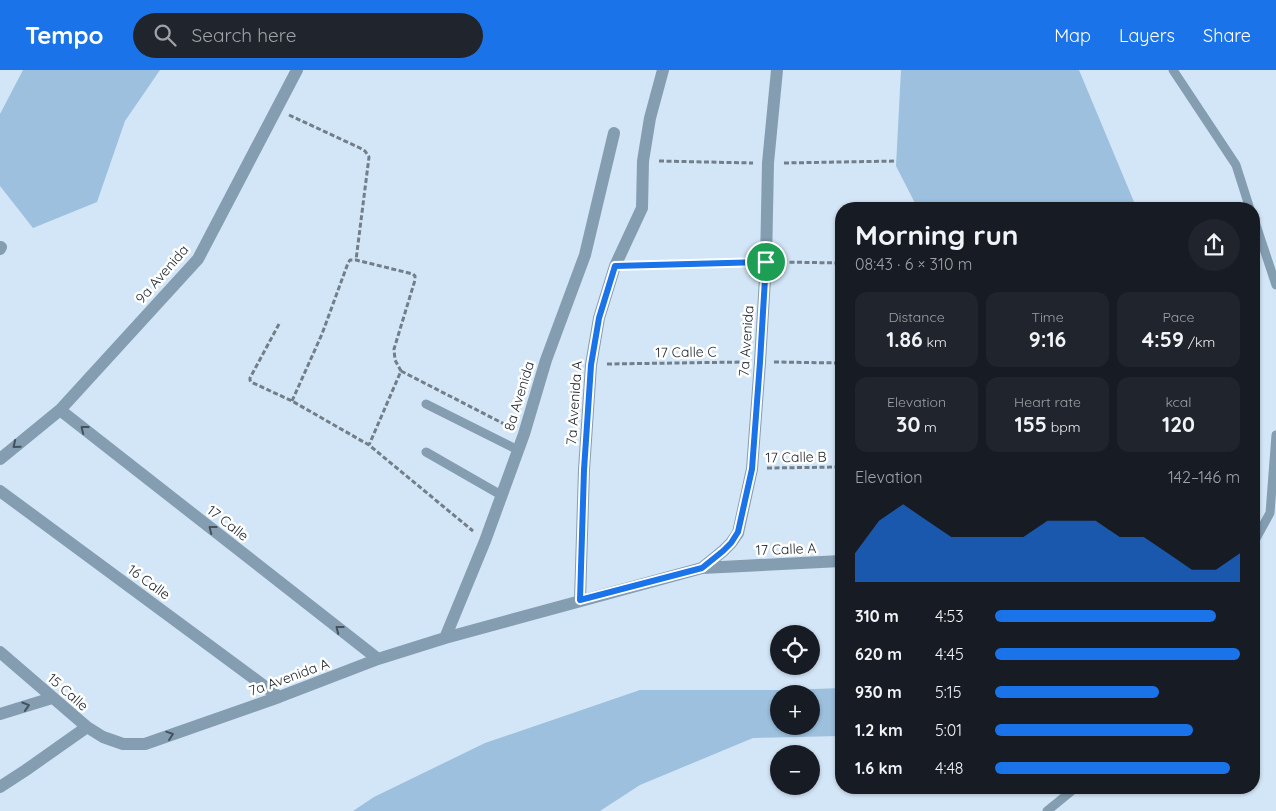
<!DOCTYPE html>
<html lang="en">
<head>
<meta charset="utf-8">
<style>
	:root { --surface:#171b24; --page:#20242c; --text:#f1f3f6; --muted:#9ea1a6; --accent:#1a73e8 }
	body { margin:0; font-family:Quicksand,sans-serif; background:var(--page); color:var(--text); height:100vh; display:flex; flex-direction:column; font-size:19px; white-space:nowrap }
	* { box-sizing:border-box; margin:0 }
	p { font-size:16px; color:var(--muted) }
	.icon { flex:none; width:28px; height:28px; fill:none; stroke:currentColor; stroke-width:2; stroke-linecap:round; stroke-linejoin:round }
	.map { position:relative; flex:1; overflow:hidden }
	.sheet { position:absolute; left:835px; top:132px; width:425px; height:592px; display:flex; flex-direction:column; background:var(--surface); border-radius:20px; box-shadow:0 1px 4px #0004 }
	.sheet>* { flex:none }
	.buttons { position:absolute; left:770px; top:555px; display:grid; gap:10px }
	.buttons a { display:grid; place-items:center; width:50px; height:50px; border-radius:50%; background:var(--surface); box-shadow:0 1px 4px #0004; font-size:25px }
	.pin { position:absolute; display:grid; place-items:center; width:42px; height:42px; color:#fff; margin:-21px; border:2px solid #fff; border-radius:50%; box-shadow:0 1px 5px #0007 }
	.round { display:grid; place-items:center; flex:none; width:52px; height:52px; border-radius:26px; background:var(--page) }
	.overview { display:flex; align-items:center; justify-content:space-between; height:85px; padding:0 20px }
	h1 { font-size:28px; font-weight:800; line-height:38px }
	.figures { display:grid; grid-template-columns:repeat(3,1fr); gap:8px; height:85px; padding:5px 20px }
	.figures div { display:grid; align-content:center; border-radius:12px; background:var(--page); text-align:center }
	.figures b { font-size:21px; font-weight:800 }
	.figures small { font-size:14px; font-weight:400 }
	.figures p { font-size:14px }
	.chart { height:140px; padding:10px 20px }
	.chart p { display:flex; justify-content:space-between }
	.chart svg { width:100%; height:90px; margin-top:5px; fill:var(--accent); opacity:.7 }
	ul { padding:0 20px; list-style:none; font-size:16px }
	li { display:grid; grid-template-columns:80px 60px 1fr; align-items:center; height:38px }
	li i { height:12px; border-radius:6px; background:var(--accent) }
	header { display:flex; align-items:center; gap:30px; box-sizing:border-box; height:70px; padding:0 25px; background:var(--accent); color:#fff }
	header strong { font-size:24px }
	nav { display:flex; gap:28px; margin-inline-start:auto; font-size:18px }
	.search { width:350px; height:45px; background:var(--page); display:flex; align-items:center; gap:12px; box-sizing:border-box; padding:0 18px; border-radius:28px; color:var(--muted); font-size:19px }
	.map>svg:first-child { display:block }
	.green { fill:#9cc0dd; fill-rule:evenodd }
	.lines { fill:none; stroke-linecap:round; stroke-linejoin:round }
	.path { stroke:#727f8a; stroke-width:3; stroke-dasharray:5 2.5; stroke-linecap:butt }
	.lane { stroke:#849db1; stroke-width:9 }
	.street { stroke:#849db1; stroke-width:12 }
	.oneway { stroke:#44525d }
	.route-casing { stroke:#fff; stroke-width:10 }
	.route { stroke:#1a73e8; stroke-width:6 }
	.labels { text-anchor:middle; stroke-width:5; stroke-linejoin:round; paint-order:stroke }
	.street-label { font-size:14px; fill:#222a30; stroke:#fff }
</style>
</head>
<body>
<header>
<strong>Tempo</strong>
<div class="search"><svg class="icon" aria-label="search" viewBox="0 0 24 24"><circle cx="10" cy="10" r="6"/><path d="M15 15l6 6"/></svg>Search here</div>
<nav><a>Map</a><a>Layers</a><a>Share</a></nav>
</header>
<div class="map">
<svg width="1276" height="741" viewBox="0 0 1276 741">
	<rect width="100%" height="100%" fill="#d3e6f7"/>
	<path class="green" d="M 23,0 L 160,0 L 125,51 L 97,132 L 33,158 L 0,116 L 0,44 Z
		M 901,0 L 1079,0 L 1137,139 L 918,139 L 896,96 Z
		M 841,618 L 841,666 L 753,668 L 640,715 L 600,741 L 353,741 L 374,727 L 485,673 L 640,620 L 788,620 ZM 779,624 L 811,624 L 811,656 L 779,656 Z"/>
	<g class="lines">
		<path class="path" d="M 289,45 L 360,78 L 365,81 L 369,87 L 356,190
			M 659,91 L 753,93
			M 784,93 L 896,91
			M 782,192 L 841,193
			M 632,196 L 751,193
			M 279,254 L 250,308 L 250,310 L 251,312 L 292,331 L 369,375 L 473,461
			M 774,292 L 841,293
			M 607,294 L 745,292
			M 401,301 L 510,357
			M 292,331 L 322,264 L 348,193 L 350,190 L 356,190 L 413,204 L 415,206 L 415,210 L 394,279 L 395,290 L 401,301 L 369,375
			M 767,398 L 841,397"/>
		<path class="lane" d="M 1173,0 L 1236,95 L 1250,139
			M 1254,149 L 1276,215
			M 426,334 L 518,380
			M 426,382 L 501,425
			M 1254,472 L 1270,443 L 1276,365
			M 1047,741 L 1074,719"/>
		<path class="street" d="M 0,179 L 1,177
			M 60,340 L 378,589
			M 0,389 L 60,340 L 198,189 L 297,0
			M 0,421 L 279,627
			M 702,498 L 723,481 L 731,473 L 738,463 L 752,399 L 760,292 L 766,192 L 768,93 L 777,0
			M 580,530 L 584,400 L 591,295 L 599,248 L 615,196 L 642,138 L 643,91 L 650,48 L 663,0
			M 445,568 L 485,471 L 524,364 L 546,290 L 585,185 L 614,63
			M 0,582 L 87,657 L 103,667 L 123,674 L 145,674 L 279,627 L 378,589 L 445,568 L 702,498 L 841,491
			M 0,644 L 52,628
			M 0,717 L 26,700 L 87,657"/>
	</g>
	<defs><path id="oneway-chevron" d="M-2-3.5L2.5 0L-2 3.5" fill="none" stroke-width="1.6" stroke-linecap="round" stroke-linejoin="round" transform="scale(1.25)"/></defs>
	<g class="oneway">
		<use href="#oneway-chevron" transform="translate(84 359) rotate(-142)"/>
		<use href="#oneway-chevron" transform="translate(16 375) rotate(141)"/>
		<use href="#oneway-chevron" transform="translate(212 459) rotate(-142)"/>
		<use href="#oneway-chevron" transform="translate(339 559) rotate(-142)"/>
		<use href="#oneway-chevron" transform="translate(26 636) rotate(-17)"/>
		<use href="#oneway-chevron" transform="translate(170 665) rotate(-19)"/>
	</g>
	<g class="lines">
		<defs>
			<path id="route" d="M 766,192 L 760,292 L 752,399 L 738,462 L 731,473 L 723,481 L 702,498 L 580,530 L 584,400 L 591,295 L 599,248 L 615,196 Z"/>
		</defs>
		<use href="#route" class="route-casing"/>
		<use href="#route" class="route"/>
	</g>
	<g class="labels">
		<g class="street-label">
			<text transform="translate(162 204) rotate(-49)" y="5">9a Avenida</text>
			<text transform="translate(746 271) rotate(-86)" y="5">7a Avenida</text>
			<text transform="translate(686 282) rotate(-1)" y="5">17 Calle C</text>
			<text transform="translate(519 326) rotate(-73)" y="5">8a Avenida</text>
			<text transform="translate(574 333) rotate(-86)" y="5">7a Avenida A</text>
			<text transform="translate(796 387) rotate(-1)" y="5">17 Calle B</text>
			<text transform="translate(228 453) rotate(38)" y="5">17 Calle</text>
			<text transform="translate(786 479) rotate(-2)" y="5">17 Calle A</text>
			<text transform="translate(149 512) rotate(36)" y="5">16 Calle</text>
			<text transform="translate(289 607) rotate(-20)" y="5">7a Avenida A</text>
			<text transform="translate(68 622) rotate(41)" y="5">15 Calle</text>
		</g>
	</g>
</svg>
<div class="buttons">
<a><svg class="icon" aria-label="locate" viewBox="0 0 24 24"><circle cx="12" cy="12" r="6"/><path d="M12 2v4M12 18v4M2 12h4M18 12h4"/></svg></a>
<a>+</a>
<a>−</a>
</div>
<div class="pin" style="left:766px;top:192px;background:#1e9e55"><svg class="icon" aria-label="arrive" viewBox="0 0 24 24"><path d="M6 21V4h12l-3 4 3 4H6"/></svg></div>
<section class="sheet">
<div class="overview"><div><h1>Morning run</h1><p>08:43 · 6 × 310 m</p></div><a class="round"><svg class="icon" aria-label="share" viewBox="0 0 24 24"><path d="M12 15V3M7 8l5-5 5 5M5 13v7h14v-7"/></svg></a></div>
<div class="figures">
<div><p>Distance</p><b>1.86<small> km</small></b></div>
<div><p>Time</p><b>9:16</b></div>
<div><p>Pace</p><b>4:59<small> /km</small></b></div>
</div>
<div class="figures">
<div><p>Elevation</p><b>30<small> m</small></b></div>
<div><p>Heart rate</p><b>155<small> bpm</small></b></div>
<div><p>kcal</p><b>120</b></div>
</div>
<div class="chart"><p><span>Elevation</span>142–146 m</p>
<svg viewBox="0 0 160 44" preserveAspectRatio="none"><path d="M0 44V30L10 14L20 6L30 14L40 22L50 22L60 22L70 22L80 14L90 14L100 14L110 22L120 22L130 30L140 38L150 38L160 30V44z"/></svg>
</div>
<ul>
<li><b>310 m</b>4:53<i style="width:90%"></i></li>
<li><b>620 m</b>4:45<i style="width:100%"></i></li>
<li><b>930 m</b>5:15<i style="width:67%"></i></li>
<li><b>1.2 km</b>5:01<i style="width:81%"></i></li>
<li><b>1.6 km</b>4:48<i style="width:96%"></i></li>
</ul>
</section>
</div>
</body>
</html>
